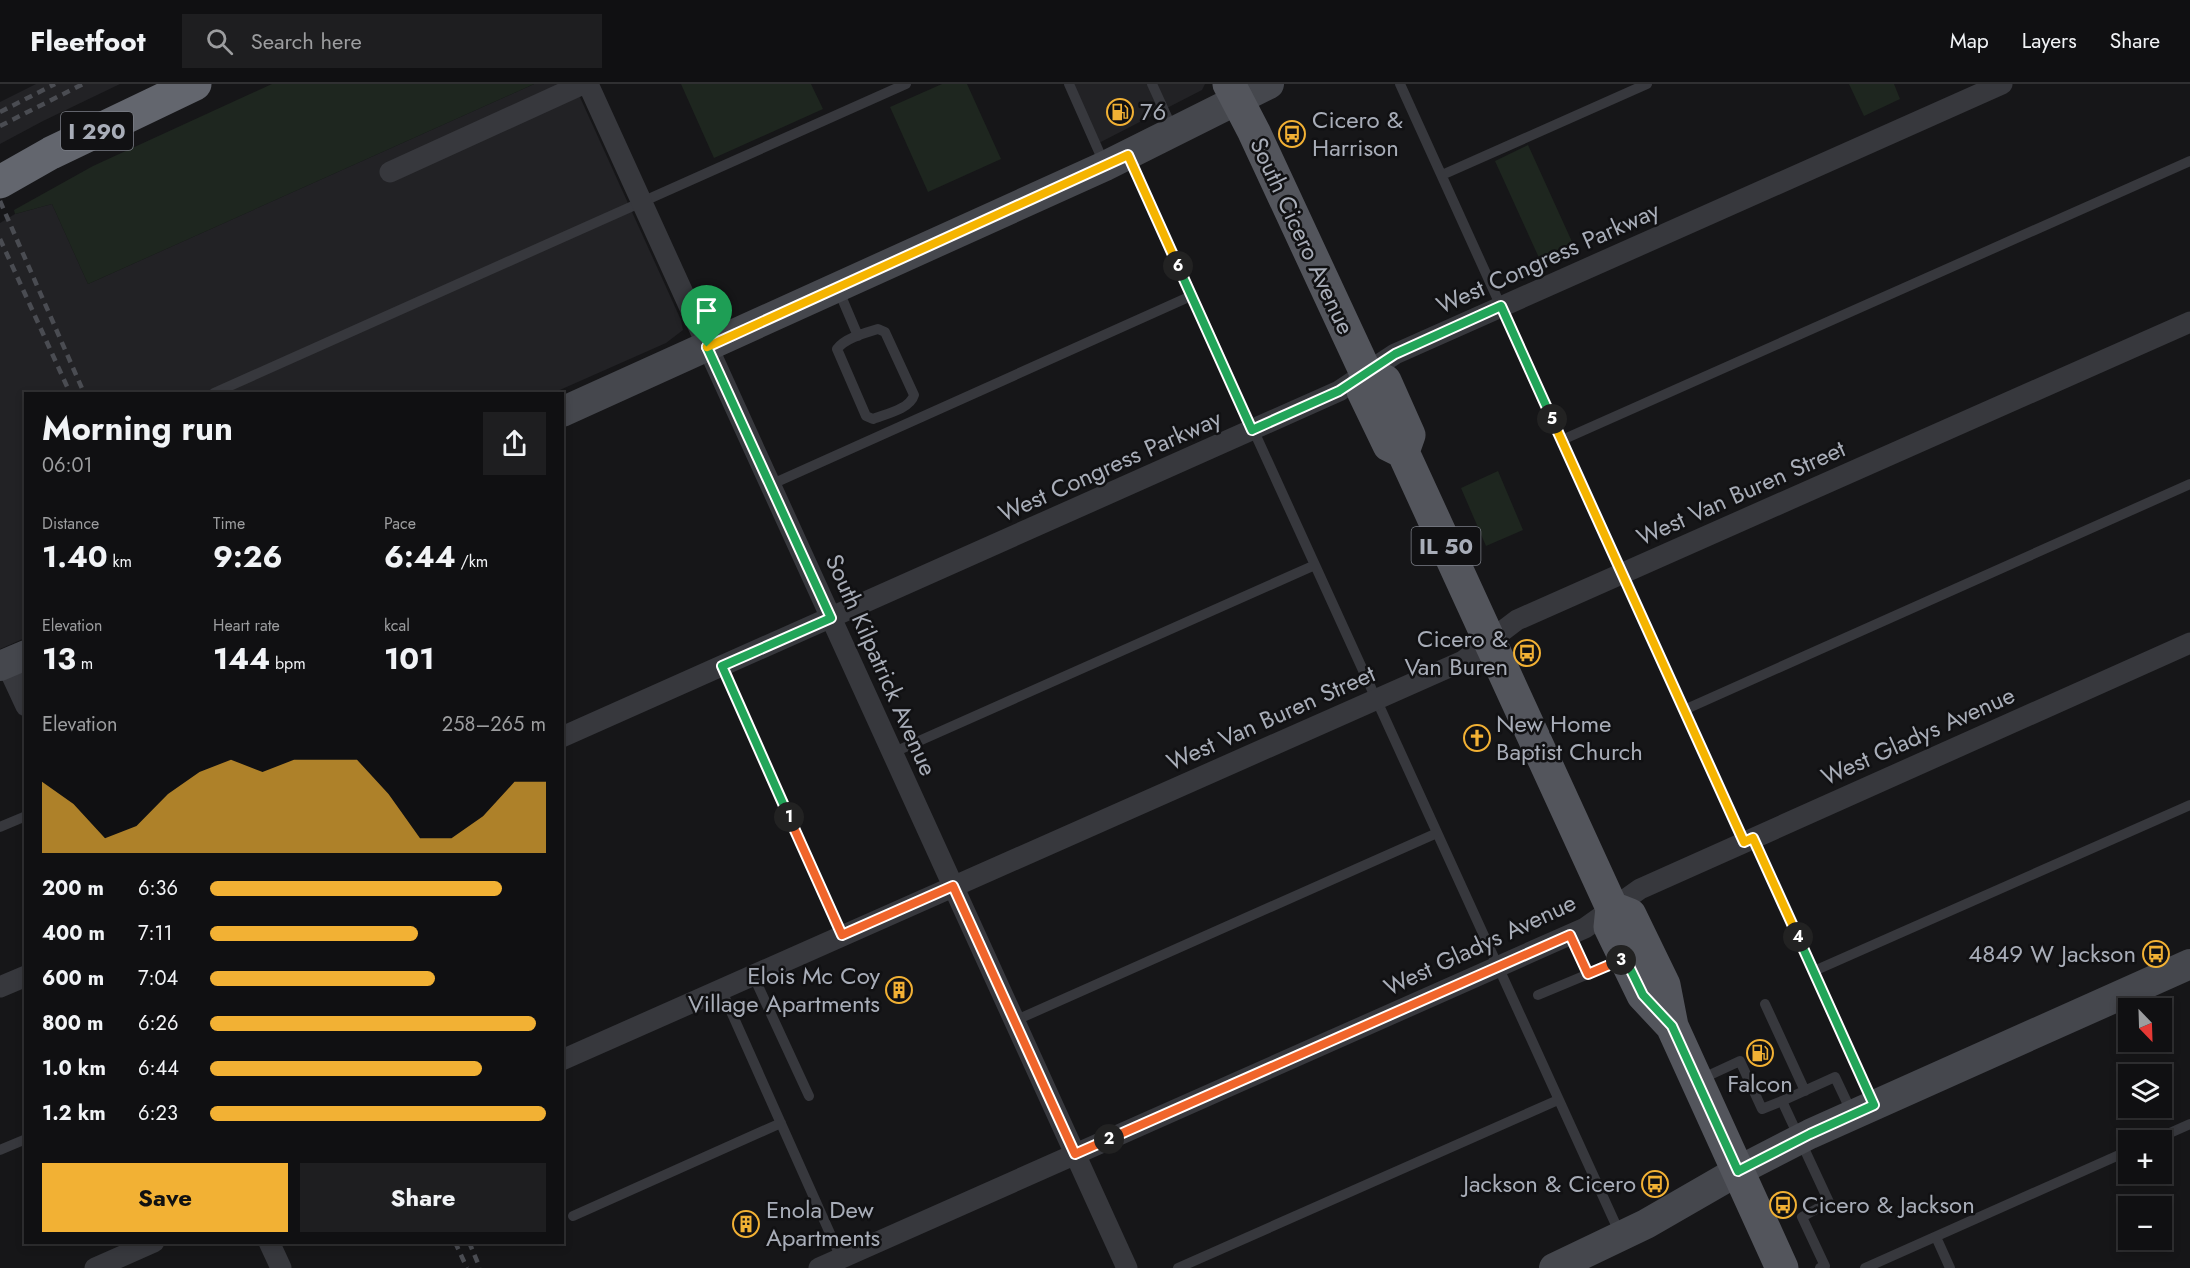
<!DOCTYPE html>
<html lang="en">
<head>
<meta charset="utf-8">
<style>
	:root { --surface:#101012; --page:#1e1e20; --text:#f1f3f6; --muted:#9c9d9f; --line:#303032; --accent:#f2b134 }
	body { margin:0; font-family:Jost,sans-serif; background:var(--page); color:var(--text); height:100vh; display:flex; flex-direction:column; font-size:22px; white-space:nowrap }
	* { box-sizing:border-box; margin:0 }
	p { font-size:20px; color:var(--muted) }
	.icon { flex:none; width:33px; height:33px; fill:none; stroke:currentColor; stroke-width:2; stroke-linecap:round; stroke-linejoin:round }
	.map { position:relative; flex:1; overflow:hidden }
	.side { position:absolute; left:24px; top:308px; width:540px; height:852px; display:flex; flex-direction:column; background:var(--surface); border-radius:0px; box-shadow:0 3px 9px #0003,0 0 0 2px var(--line) }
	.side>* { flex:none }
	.needle { width:39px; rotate:157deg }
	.controls { position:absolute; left:2118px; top:914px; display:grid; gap:12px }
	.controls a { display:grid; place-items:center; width:54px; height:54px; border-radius:0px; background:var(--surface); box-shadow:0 3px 9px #0003,0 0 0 2px var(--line); font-size:30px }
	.pin { position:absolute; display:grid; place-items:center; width:51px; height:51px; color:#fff; margin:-62px -26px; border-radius:50% 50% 50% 0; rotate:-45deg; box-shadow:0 0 6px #0007 }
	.pin .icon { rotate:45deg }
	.km { position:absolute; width:30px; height:30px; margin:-15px; border-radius:50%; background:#222; color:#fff; font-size:16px; line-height:30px; text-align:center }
	.round { display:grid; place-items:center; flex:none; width:63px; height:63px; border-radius:0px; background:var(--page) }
	.head { display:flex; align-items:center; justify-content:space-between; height:102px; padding:0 18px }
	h1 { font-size:33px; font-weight:700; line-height:45px }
	.metrics { display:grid; grid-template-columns:repeat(3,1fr); gap:9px; height:102px; padding:6px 18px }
	.metrics div { display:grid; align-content:center }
	.metrics b { font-size:30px; font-weight:700 }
	.metrics small { font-size:16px; font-weight:400 }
	.metrics p { font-size:16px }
	.chart { height:168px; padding:12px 18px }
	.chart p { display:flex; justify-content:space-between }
	.chart svg { width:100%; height:108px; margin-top:6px; fill:var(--accent); opacity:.7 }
	.action { display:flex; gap:12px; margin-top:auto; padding:12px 18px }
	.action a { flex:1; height:69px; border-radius:0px; background:var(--accent); color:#111; font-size:24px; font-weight:700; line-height:69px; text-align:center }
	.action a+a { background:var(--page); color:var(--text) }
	ul { padding:0 18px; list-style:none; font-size:20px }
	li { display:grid; grid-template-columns:96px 72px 1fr; align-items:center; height:45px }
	li i { height:15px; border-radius:8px; background:var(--accent) }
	header { display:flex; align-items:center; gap:36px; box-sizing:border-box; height:84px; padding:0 30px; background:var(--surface); border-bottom:2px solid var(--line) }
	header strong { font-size:28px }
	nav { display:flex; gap:33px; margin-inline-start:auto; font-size:21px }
	.search { width:420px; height:54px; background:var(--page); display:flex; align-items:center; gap:15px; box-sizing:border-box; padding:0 21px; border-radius:0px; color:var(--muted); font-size:22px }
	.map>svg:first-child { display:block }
	.built { fill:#222225 }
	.green { fill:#1e261f }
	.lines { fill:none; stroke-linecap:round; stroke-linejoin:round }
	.lane { stroke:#37383d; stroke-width:10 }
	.street { stroke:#37383d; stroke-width:21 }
	.secondary { stroke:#45474d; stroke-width:30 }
	.primary { stroke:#53555c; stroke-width:33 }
	.highway { stroke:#63666e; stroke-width:33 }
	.rail { stroke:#4a4c52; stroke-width:4.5; stroke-dasharray:8 6; stroke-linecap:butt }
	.split-1-casing { stroke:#fff; stroke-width:12 }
	.split-2-casing { stroke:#fff; stroke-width:12 }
	.split-3-casing { stroke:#fff; stroke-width:12 }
	.split-4-casing { stroke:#fff; stroke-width:12 }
	.split-5-casing { stroke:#fff; stroke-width:12 }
	.split-6-casing { stroke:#fff; stroke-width:12 }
	.split-7-casing { stroke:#fff; stroke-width:12 }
	.split-1 { stroke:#22a559; stroke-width:8 }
	.split-2 { stroke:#f0652b; stroke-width:8 }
	.split-3 { stroke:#f0652b; stroke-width:8 }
	.split-4 { stroke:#22a559; stroke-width:8 }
	.split-5 { stroke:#f5b400; stroke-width:8 }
	.split-6 { stroke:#22a559; stroke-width:8 }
	.split-7 { stroke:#f5b400; stroke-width:8 }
	.labels { text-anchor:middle; stroke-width:5; stroke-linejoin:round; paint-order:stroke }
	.shield { fill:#111113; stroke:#7b7e86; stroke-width:1.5 }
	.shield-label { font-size:22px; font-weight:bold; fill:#a8adb8 }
	.poi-label { font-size:24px; fill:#a8adb8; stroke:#111113; text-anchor:start }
	.street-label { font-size:24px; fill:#a8adb8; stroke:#111113 }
</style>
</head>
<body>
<header>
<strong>Fleetfoot</strong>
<div class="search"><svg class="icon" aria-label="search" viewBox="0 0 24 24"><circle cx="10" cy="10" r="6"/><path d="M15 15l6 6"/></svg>Search here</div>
<nav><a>Map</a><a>Layers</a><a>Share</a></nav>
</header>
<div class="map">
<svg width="2190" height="1184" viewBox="0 0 2190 1184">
	<rect width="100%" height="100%" fill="#161618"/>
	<path class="built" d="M 36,0 L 120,0 L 43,37 L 0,60 L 0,18 Z
		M 534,0 L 574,0 L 681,236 L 683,246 L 666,259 L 553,309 L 26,309 L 25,554 L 0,565 L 0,139 L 15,130 L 52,120 L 88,200 Z
		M 1069,0 L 1205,0 L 1202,6 L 1095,61 Z"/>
	<path class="green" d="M 272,0 L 534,0 L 88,200 L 52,120 L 15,130 L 14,126 L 93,82 Z
		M 681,0 L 811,0 L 823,25 L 714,74 Z
		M 942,0 L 967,0 L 1001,75 L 928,108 L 890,23 Z
		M 1849,0 L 1894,0 L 1900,15 L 1864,32 Z
		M 1528,61 L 1573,160 L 1540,176 L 1495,77 Z
		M 1498,387 L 1523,446 L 1486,462 L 1461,404 Z"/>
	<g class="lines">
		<path class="lane" d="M 1069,0 L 1104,79
			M 1152,0 L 1173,46
			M 1400,0 L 1744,758
			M 1128,71 L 1621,1152
			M 1442,91 L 1647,0
			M 838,205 L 858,252
			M 878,245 L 885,248 L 914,311 C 910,325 886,330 873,335 L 866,332 L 837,265 C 845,254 865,249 878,245 Z
			M 214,309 L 906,0
			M 1562,356 L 2190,77
			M 770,401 L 1191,212
			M 722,583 L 842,851
			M 1684,626 L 2190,400
			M 892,669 L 1315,481
			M 0,743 L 26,732
			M 1753,754 L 1873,1019
			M 1570,851 L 1588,890
			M 1814,887 L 2190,721
			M 753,891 L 809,1012
			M 721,905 L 841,1174
			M 1538,911 L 1622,876
			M 1765,920 L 1805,1007
			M 1014,937 L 1437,749
			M 1701,995 L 1740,977 L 1762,1025 L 1782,1017
			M 2154,1056 L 2190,1040
			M 0,1066 L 26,1055
			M 573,1132 L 781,1039
			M 1936,1153 L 1950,1184
			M 1178,1184 L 1558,1016
			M 1820,1184 L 1825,1182 L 1802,1133 L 1829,1118 L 1782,1017 L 1835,993 L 1852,1029
			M 1865,1184 L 2128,1067"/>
		<path class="street" d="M 588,0 L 1127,1184
			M 390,88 L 583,0
			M 6,579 L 26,622
			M 562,653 L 1339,307 L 1395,270 L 2002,0
			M 0,903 L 26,892
			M 562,976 L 1463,577 L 1517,536 L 2190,238
			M 269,1158 L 281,1184
			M 95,1184 L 154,1158
			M 819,1184 L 1585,844 L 1640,805 L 2190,559"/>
		<path class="secondary" d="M 562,328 L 1105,82 L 1269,0
			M 0,582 L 26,571
			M 1554,1184 L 1646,1140 L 1738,1087 L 1810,1050 L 2190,880"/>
		<path class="primary" d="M 1229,0 L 1254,48 L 1366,289 L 1363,307 L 1389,361 L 1403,368 L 1612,824 L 1610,843 L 1643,911 L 1672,942
			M 1366,289 L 1385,297 L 1409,351 L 1403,368
			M 1612,824 L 1630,831 L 1664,901 L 1672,942 L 1782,1184"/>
		<path class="highway" d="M 0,98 L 51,69 L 195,0"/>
		<path class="rail" d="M 0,28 L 55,0
			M 0,42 L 83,0
			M 0,117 L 84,309
			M 0,155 L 70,309
			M 455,1158 L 467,1184
			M 469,1158 L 480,1184"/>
	</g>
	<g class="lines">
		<defs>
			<path id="split-1" d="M 707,263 L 831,534 L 722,582 L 789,733"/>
			<path id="split-2" d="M 789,733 L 842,851 L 953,802 L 1075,1070 L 1109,1055"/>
			<path id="split-3" d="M 1109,1055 L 1570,851 L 1588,890 L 1621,876"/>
			<path id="split-4" d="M 1621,876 L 1625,874 L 1643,911 L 1672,942 L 1738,1087 L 1810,1050 L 1874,1021 L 1798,853"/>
			<path id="split-5" d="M 1552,335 L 1744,758 L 1753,754 L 1798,853"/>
			<path id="split-6" d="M 1178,182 L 1252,346 L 1339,307 L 1395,270 L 1501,222 L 1552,335"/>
			<path id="split-7" d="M 707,263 L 1128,71 L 1178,182"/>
		</defs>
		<use href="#split-1" class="split-1-casing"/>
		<use href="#split-2" class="split-2-casing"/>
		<use href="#split-3" class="split-3-casing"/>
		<use href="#split-4" class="split-4-casing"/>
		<use href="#split-5" class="split-5-casing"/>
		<use href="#split-6" class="split-6-casing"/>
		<use href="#split-7" class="split-7-casing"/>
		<use href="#split-1" class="split-1"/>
		<use href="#split-2" class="split-2"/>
		<use href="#split-3" class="split-3"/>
		<use href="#split-4" class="split-4"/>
		<use href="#split-5" class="split-5"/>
		<use href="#split-6" class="split-6"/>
		<use href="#split-7" class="split-7"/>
	</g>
	<defs>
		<symbol id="fuel-ring" viewBox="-11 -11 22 22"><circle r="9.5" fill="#111113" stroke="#f2b134" stroke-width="1.5"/><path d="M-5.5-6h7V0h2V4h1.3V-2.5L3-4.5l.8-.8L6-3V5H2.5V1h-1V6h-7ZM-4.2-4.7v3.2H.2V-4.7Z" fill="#f2b134"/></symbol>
		<symbol id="bus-ring" viewBox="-11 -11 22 22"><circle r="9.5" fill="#111113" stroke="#f2b134" stroke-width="1.5"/><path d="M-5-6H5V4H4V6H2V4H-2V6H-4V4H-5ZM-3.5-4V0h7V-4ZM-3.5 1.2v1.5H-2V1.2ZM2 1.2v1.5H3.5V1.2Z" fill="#f2b134"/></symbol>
		<symbol id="church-ring" viewBox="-11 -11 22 22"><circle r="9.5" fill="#111113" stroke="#f2b134" stroke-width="1.5"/><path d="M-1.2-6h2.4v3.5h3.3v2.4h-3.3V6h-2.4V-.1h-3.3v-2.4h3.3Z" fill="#f2b134"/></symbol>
		<symbol id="building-ring" viewBox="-11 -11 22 22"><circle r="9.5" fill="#111113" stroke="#f2b134" stroke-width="1.5"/><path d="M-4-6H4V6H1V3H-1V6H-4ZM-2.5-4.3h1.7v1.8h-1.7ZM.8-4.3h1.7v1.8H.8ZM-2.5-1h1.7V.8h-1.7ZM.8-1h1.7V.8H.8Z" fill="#f2b134"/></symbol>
	</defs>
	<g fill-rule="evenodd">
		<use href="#fuel-ring" x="1105" y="13" width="30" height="30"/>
		<use href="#bus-ring" x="1277" y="35" width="30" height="30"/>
		<use href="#bus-ring" x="1512" y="554" width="30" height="30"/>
		<use href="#church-ring" x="1462" y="639" width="30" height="30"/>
		<use href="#bus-ring" x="2141" y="855" width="30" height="30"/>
		<use href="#building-ring" x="884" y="891" width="30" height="30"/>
		<use href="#fuel-ring" x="1745" y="954" width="30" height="30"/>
		<use href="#bus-ring" x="1640" y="1085" width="30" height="30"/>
		<use href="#bus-ring" x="1768" y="1106" width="30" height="30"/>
		<use href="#building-ring" x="731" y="1125" width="30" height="30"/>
	</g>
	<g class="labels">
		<g class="shield">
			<rect x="61" y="28" width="72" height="38" rx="4.5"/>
			<rect x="1411.5" y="443" width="69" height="38" rx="4.5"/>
		</g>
		<g class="shield-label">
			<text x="97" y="55">I 290</text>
			<text x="1446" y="470">IL 50</text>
		</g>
		<g class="poi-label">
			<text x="1140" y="36">76</text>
			<text x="1312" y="44">Cicero &amp;<tspan x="1312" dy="28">Harrison</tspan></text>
			<text x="1508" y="563" text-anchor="end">Cicero &amp;<tspan x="1508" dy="28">Van Buren</tspan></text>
			<text x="1496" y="648">New Home<tspan x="1496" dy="28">Baptist Church</tspan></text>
			<text x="2136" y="878" text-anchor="end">4849 W Jackson</text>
			<text x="880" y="900" text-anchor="end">Elois Mc Coy<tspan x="880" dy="28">Village Apartments</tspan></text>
			<text x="1760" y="1008" text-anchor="middle">Falcon</text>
			<text x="1636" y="1108" text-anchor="end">Jackson &amp; Cicero</text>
			<text x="1802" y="1129">Cicero &amp; Jackson</text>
			<text x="766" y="1134">Enola Dew<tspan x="766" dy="28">Apartments</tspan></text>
		</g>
		<g class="street-label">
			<text transform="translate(1302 152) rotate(65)" y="8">South Cicero Avenue</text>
			<text transform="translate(1548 174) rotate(-24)" y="8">West Congress Parkway</text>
			<text transform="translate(1110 382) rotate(-24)" y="8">West Congress Parkway</text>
			<text transform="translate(1741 409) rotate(-24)" y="8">West Van Buren Street</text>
			<text transform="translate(881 581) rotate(66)" y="8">South Kilpatrick Avenue</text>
			<text transform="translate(1271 634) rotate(-24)" y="8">West Van Buren Street</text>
			<text transform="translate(1918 652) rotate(-24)" y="8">West Gladys Avenue</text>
			<text transform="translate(1480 861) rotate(-25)" y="8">West Gladys Avenue</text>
		</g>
	</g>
</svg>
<div class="controls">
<a><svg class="needle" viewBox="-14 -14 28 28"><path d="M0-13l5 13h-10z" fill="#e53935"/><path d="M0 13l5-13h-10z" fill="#9c9d9f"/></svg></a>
<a><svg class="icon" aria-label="layers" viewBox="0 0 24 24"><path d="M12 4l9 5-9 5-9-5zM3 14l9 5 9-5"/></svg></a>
<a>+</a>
<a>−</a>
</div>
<div class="pin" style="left:707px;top:263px;background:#1e9e55"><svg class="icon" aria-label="arrive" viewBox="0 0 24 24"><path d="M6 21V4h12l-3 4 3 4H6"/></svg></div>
<b class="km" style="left:789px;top:733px">1</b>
<b class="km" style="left:1109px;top:1055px">2</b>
<b class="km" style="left:1621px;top:876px">3</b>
<b class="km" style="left:1798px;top:853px">4</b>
<b class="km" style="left:1552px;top:335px">5</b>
<b class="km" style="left:1178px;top:182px">6</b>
<section class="side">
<div class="head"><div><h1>Morning run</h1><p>06:01</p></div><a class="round"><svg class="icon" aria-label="share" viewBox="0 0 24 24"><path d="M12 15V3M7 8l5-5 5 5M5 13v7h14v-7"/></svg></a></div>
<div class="metrics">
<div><p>Distance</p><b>1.40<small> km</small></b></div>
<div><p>Time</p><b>9:26</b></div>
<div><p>Pace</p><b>6:44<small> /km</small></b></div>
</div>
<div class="metrics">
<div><p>Elevation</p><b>13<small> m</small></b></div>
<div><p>Heart rate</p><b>144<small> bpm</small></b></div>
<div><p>kcal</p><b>101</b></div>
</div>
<div class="chart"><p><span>Elevation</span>258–265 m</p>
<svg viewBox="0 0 160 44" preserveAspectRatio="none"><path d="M0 44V15L10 24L20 38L30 33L40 20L50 11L60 6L70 11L80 6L90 6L100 6L110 20L120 38L130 38L140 29L150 15L160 15V44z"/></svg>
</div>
<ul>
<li><b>200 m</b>6:36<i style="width:87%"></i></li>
<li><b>400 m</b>7:11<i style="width:62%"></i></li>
<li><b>600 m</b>7:04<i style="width:67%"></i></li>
<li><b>800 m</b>6:26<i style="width:97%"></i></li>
<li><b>1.0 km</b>6:44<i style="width:81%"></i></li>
<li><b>1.2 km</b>6:23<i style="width:100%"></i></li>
</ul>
<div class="action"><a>Save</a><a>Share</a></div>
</section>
</div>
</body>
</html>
